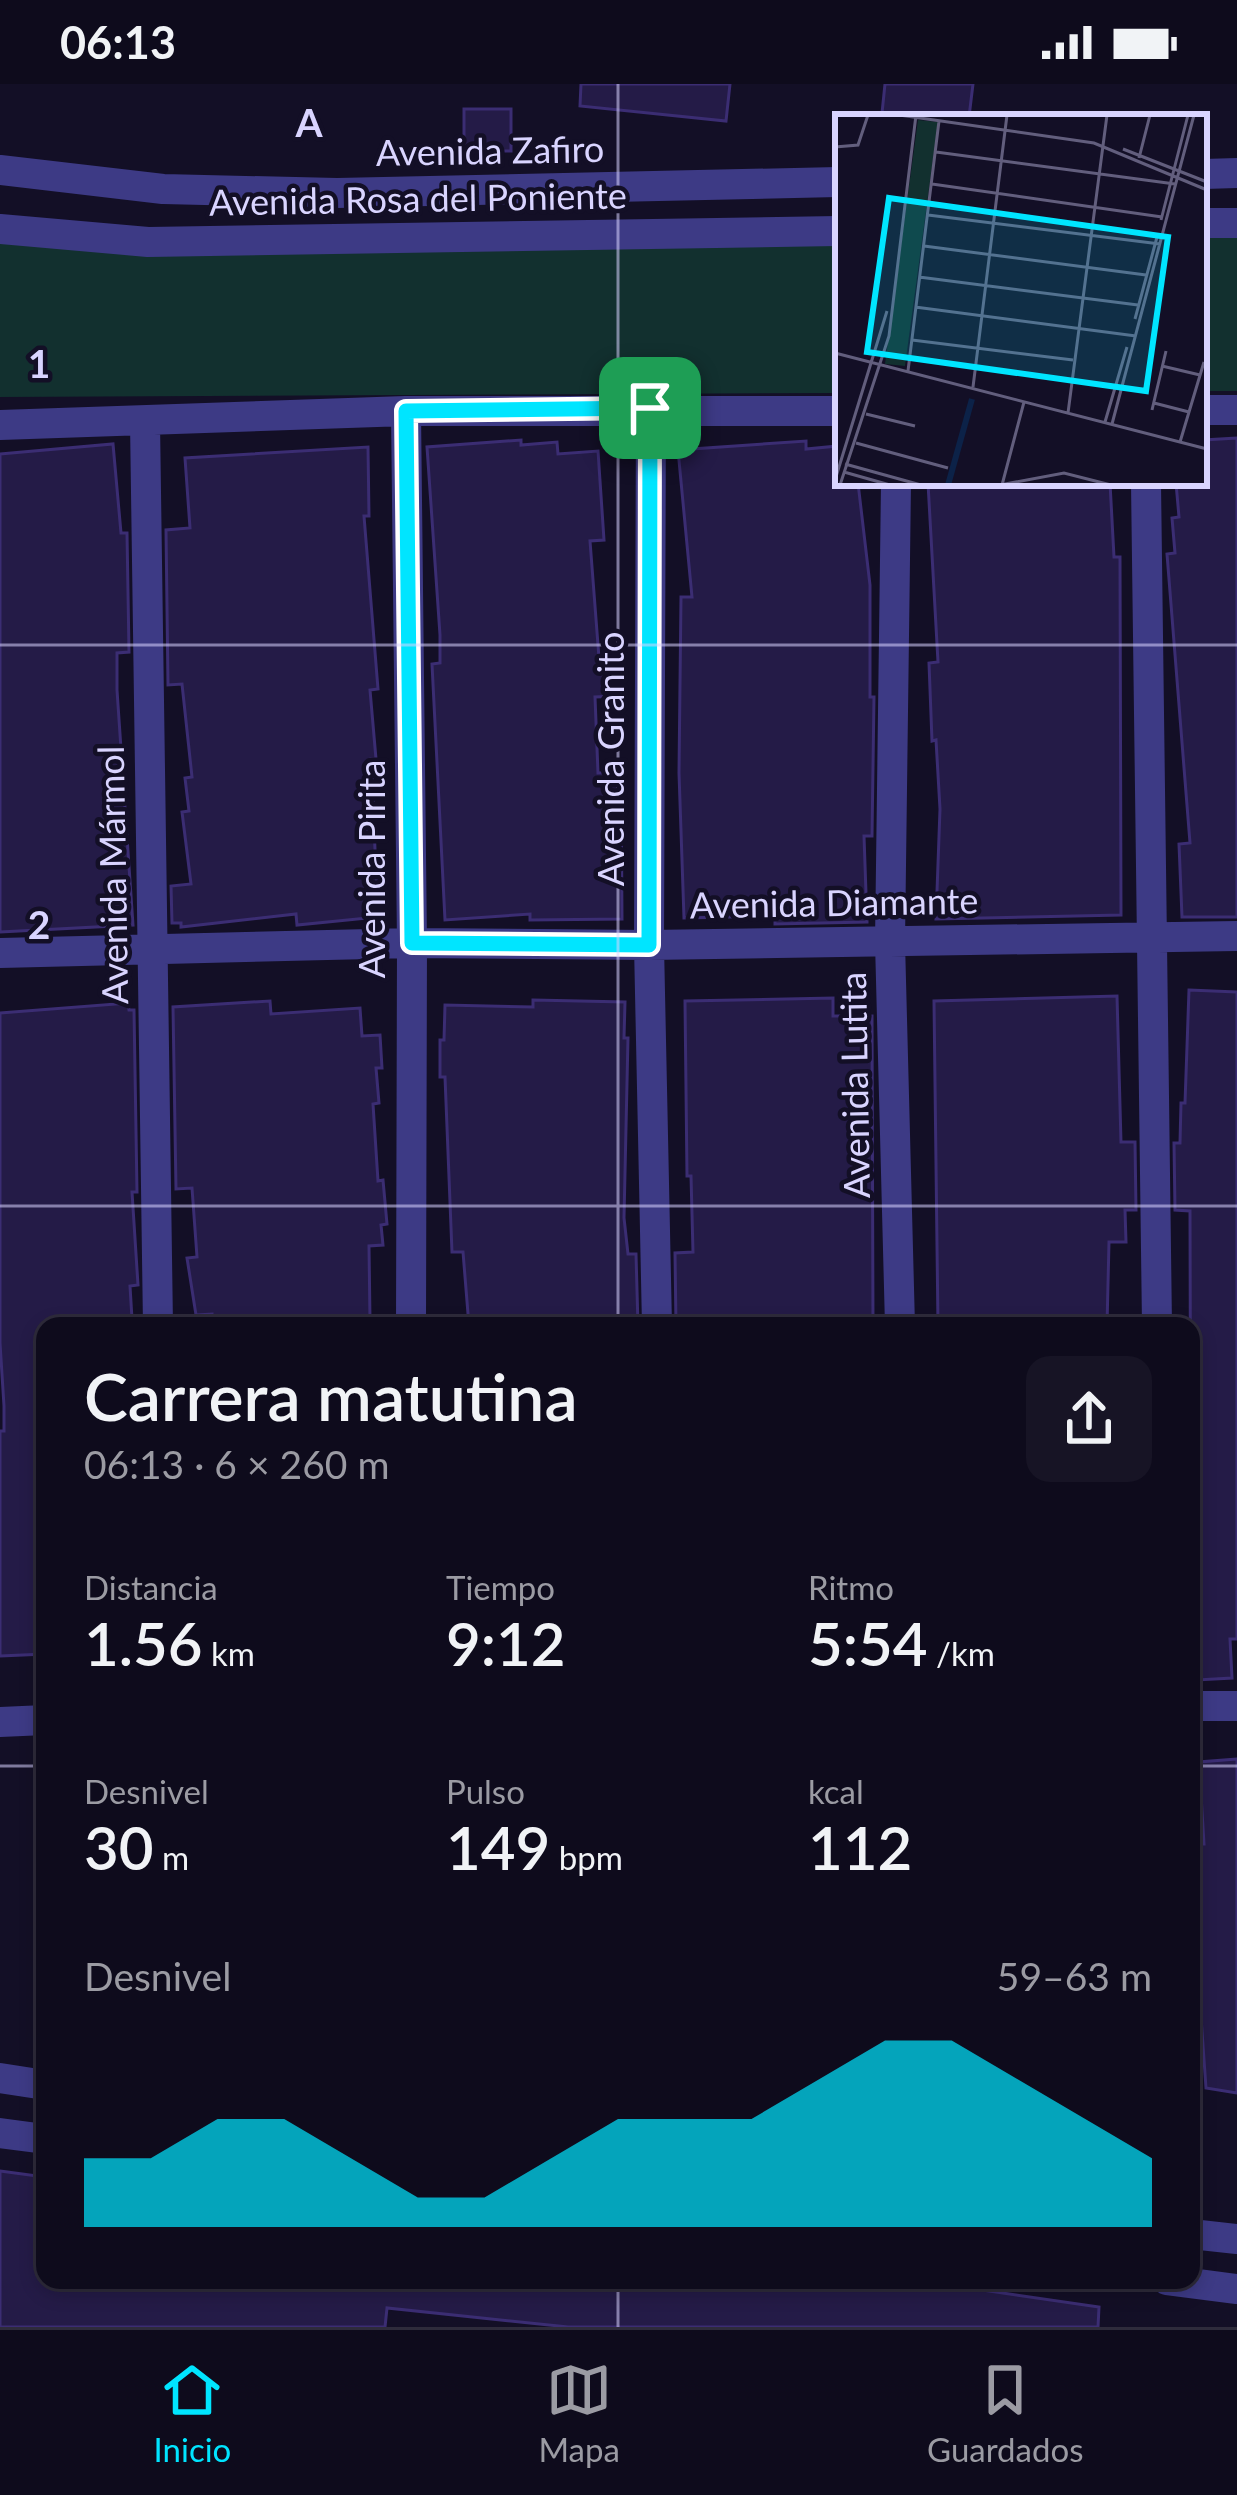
<!DOCTYPE html>
<html lang="es">
<head>
<meta charset="utf-8">
<style>
	:root { --surface:#0e0b1c; --page:#171425; --text:#f1f3f6; --muted:#9b9ba3; --line:#2e2b3b; --accent:#00e5ff }
	body { margin:0; font-family:Lato,sans-serif; background:var(--page); color:var(--text); height:100vh; display:flex; flex-direction:column; font-size:45px; white-space:nowrap }
	* { box-sizing:border-box; margin:0 }
	p { font-size:39px; color:var(--muted) }
	.icon { flex:none; width:66px; height:66px; fill:none; stroke:currentColor; stroke-width:2; stroke-linecap:round; stroke-linejoin:round }
	.map { position:relative; flex:1; overflow:hidden }
	.drawer { position:absolute; left:36px; top:1233px; width:1164px; height:972px; display:flex; flex-direction:column; background:var(--surface); border-radius:24px; box-shadow:0 6px 18px #0003,0 0 0 3px var(--line) }
	.drawer>* { flex:none }
	.pin { position:absolute; display:grid; place-items:center; width:102px; height:102px; color:#fff; margin:-51px; border-radius:24px; box-shadow:0 6px 18px #0006 }
	.round { display:grid; place-items:center; flex:none; width:126px; height:126px; border-radius:24px; background:var(--page) }
	.headline { display:flex; align-items:center; justify-content:space-between; height:204px; padding:0 48px }
	h1 { font-size:66px; font-weight:600; line-height:90px }
	.stats { display:grid; grid-template-columns:repeat(3,1fr); gap:18px; height:204px; padding:12px 48px }
	.stats div { display:grid; align-content:center }
	.stats b { font-size:60px; font-weight:600 }
	.stats small { font-size:33px; font-weight:400 }
	.stats p { font-size:33px }
	.chart { height:336px; padding:24px 48px }
	.chart p { display:flex; justify-content:space-between }
	.chart svg { width:100%; height:216px; margin-top:12px; fill:var(--accent); opacity:.7 }
	.status { display:flex; justify-content:space-between; align-items:center; height:84px; padding:0 60px; background:var(--surface); direction:ltr }
	.status svg { height:33px; fill:currentColor }
	.menu { display:flex; justify-content:space-around; align-items:center; height:168px; border-top:3px solid var(--line); background:var(--surface); font-size:33px; color:var(--muted) }
	.menu a { display:grid; justify-items:center; gap:6px }
	.menu .current { color:var(--accent) }
	.map>svg:first-child { display:block }
	.green { fill:#12302f }
	.building { fill:#241b47; stroke:#3b2d73; stroke-width:3 }
	.lines { fill:none; stroke-linecap:round; stroke-linejoin:round }
	.minor { stroke:#3d3a85; stroke-width:30 }
	.route-casing { stroke:#fff; stroke-width:24 }
	.route { stroke:#00e5ff; stroke-width:15 }
	.grid { fill:none; stroke:#d9d4ff; stroke-width:3; stroke-opacity:0.55 }
	.labels { text-anchor:middle; stroke-width:9; stroke-linejoin:round; paint-order:stroke }
	.street-label { font-size:36px; fill:#d9d4ff; stroke:#130f26 }
	.inset-river { fill:none; stroke:#0c2248; stroke-width:6 }
	.inset-road { fill:none; stroke:#625e7d; stroke-width:3 }
	.view { fill:#00e5ff; fill-opacity:0.15; stroke:#00e5ff; stroke-width:6 }
	.inset-edge { fill:none; stroke:#d9d4ff; stroke-width:6 }
	.grid-label { font-size:39px; text-anchor:middle; font-weight:bold; fill:#d9d4ff; stroke:#130f26; stroke-width:9; stroke-linejoin:round; paint-order:stroke }
</style>
</head>
<body>
<div class="status"><b>06:13</b><svg viewBox="0 0 49 12"><path d="M0 12V9h3v3zM5 12V6h3v6zM10 12V3h3v9zM15 12V0h3v12zM26 1h20v11H26zM47 4h2v5h-2z"/></svg></div>
<div class="map">
<svg width="1237" height="2243" viewBox="0 0 1237 2243">
	<rect width="100%" height="100%" fill="#130f26"/>
	<path class="green" d="M 1204,151 L 1237,151 L 1237,307 L 1204,307 Z
		M 838,153 L 838,309 L 0,313 L 0,157 Z"/>
	<path class="building" d="M 581,0 L 730,0 L 726,37 L 580,22 Z
		M 885,0 L 973,0 L 969,33 L 882,29 Z
		M 464,25 L 511,25 L 511,67 L 464,67 Z
		M 1237,354 L 1237,833 L 1182,833 L 1179,760 L 1190,759 L 1167,470 L 1175,469 L 1172,434 L 1179,433 L 1176,399 L 1204,399 L 1204,356 Z
		M 521,356 L 521,361 L 557,358 L 558,370 L 598,367 L 604,456 L 590,457 L 599,574 L 619,573 L 621,612 L 595,613 L 598,689 L 621,688 L 622,835 L 530,836 L 530,830 L 445,836 L 432,580 L 440,579 L 440,551 L 427,363 Z
		M 806,357 L 806,365 L 838,362 L 838,399 L 858,399 L 870,501 L 870,613 L 874,613 L 872,752 L 864,752 L 867,838 L 775,840 L 775,832 L 684,834 L 679,689 L 681,513 L 692,513 L 678,366 Z
		M 113,360 L 121,449 L 127,449 L 129,568 L 117,569 L 117,606 L 133,841 L 0,848 L 0,370 Z
		M 368,363 L 369,432 L 364,432 L 378,605 L 370,606 L 376,675 L 371,675 L 378,833 L 297,841 L 296,830 L 181,843 L 181,839 L 172,839 L 171,802 L 191,800 L 182,728 L 189,727 L 185,694 L 192,693 L 182,600 L 168,601 L 166,446 L 190,444 L 185,374 Z
		M 928,399 L 1110,399 L 1114,473 L 1120,473 L 1121,831 L 936,835 L 940,725 L 936,656 L 932,657 L 929,579 L 938,578 Z
		M 1189,906 L 1237,908 L 1237,1555 L 1230,1555 L 1232,1594 L 1197,1596 L 1191,1517 L 1190,1127 L 1175,1126 L 1174,1059 L 1180,1059 L 1181,1019 L 1185,1019 Z
		M 1117,912 L 1121,1058 L 1135,1058 L 1136,1126 L 1125,1126 L 1126,1158 L 1109,1158 L 1107,1242 L 938,1242 L 934,917 Z
		M 833,914 L 833,932 L 872,932 L 873,1242 L 676,1242 L 675,1169 L 693,1168 L 691,1092 L 687,1092 L 685,917 Z
		M 533,916 L 625,918 L 624,954 L 628,954 L 624,1134 L 628,1170 L 636,1170 L 638,1242 L 469,1242 L 463,1168 L 452,1168 L 445,993 L 440,993 L 440,956 L 444,956 L 445,921 L 533,923 Z
		M 270,917 L 271,930 L 360,924 L 362,952 L 380,951 L 382,984 L 376,984 L 379,1019 L 373,1020 L 378,1097 L 383,1096 L 387,1140 L 381,1141 L 383,1161 L 369,1162 L 370,1236 L 212,1242 L 212,1230 L 196,1231 L 187,1174 L 197,1173 L 192,1104 L 176,1105 L 173,923 Z
		M 128,919 L 129,926 L 134,926 L 137,1108 L 132,1108 L 138,1201 L 130,1202 L 132,1235 L 130,1242 L 45,1242 L 45,1570 L 0,1572 L 0,1347 L 4,1347 L 4,1322 L 0,1259 L 0,929 Z
		M 1237,1675 L 1237,2009 L 1206,2004 L 1193,1820 L 1201,1819 L 1197,1760 L 1204,1760 L 1199,1678 Z
		M 0,2087 L 45,2093 L 45,2196 L 949,2196 L 948,2201 L 1099,2223 L 1098,2243 L 568,2243 L 387,2224 L 385,2243 L 0,2243 Z"/>
	<g class="lines">
		<path class="minor" d="M 0,86 L 163,105 L 337,109 L 838,98
			M 1204,90 L 1237,89
			M 1204,139 L 1237,139
			M 0,145 L 148,158 L 838,147
			M 651,324 L 649,861 L 657,1242
			M 1204,326 L 1237,326
			M 406,327 L 412,859 L 411,1242
			M 145,338 L 158,1242
			M 0,341 L 406,327 L 838,327
			M 896,399 L 890,858 L 900,1242
			M 1146,399 L 1157,1242
			M 0,869 L 412,859 L 649,861 L 1237,852
			M 1191,1622 L 1237,1622
			M 0,1638 L 45,1636
			M 0,1994 L 45,2001
			M 0,2049 L 45,2055
			M 1191,2150 L 1237,2155
			M 1167,2196 L 1237,2205"/>
	</g>
	<g class="lines">
		<defs>
			<path id="route" d="M 650,324 L 649,861 L 412,859 L 406,327 Z"/>
		</defs>
		<use href="#route" class="route-casing"/>
		<use href="#route" class="route"/>
	</g>
	<path class="grid" d="M 618,0 L 618,1242M 0,561 L 1237,561M 0,1122 L 1237,1122M 0,1682 L 45,1682M 1191,1682 L 1237,1682M 618,2196 L 618,2243"/>
	<g class="labels">
		<g class="street-label">
			<text transform="translate(490 67) rotate(-1)" y="13">Avenida Zafiro</text>
			<text transform="translate(418 115) rotate(-1)" y="13">Avenida Rosa del Poniente</text>
			<text transform="translate(611 675) rotate(-90)" y="13">Avenida Granito</text>
			<text transform="translate(372 785) rotate(-90)" y="13">Avenida Pirita</text>
			<text transform="translate(113 791) rotate(-91)" y="13">Avenida Mármol</text>
			<text transform="translate(834 819) rotate(-1)" y="13">Avenida Diamante</text>
			<text transform="translate(855 1001) rotate(-91)" y="13">Avenida Lutita</text>
		</g>
	</g>
	<g transform="translate(835 30)">
		<rect width="372" height="372" fill="#130f26"/>
		<path d="M 83,6 L 103,8 L 70,252 L 50,250 Z" fill="#12302f"/>
		<path class="inset-river" d="M 113,371 L 137,285"/>
		<path class="inset-road" d="M 64,1 L 259,29 L 372,76M 0,33 L 23,31 L 33,1M 288,35 L 372,68M 101,38 L 340,70M 304,44 L 315,1M 97,70 L 327,103M 93,101 L 325,130M 326,106 L 353,1M 89,132 L 311,161M 84,163 L 303,191M 80,193 L 301,222M 300,205 L 322,123M 77,226 L 238,246M 0,239 L 372,335M 327,252 L 365,261M 73,257 L 104,7M 138,273 L 172,1M 319,289 L 354,298M 317,296 L 331,237M 233,299 L 272,1M 31,300 L 80,312M 270,308 L 292,233M 277,310 L 359,1M 345,328 L 369,248M 21,329 L 113,354M 10,350 L 86,371M 9,358 L 55,371M 0,366 L 52,197M 5,371 L 54,222 L 81,1M 165,371 L 229,359 L 276,371M 167,371 L 189,288"/>
		<path class="view" d="M 54,84 L 333,123 L 311,277 L 32,238 Z"/>
		<rect width="372" height="372" class="inset-edge"/>
	</g>
	<g class="grid-label">
		<text x="309" y="53">A</text>
		<text x="39" y="294">1</text>
		<text x="39" y="855">2</text>
	</g>
</svg>
<div class="pin" style="left:650px;top:324px;background:#1e9e55"><svg class="icon" aria-label="arrive" viewBox="0 0 24 24"><path d="M6 21V4h12l-3 4 3 4H6"/></svg></div>
<section class="drawer">
<div class="headline"><div><h1>Carrera matutina</h1><p>06:13 · 6 × 260 m</p></div><a class="round"><svg class="icon" aria-label="share" viewBox="0 0 24 24"><path d="M12 15V3M7 8l5-5 5 5M5 13v7h14v-7"/></svg></a></div>
<div class="stats">
<div><p>Distancia</p><b>1.56<small> km</small></b></div>
<div><p>Tiempo</p><b>9:12</b></div>
<div><p>Ritmo</p><b>5:54<small> /km</small></b></div>
</div>
<div class="stats">
<div><p>Desnivel</p><b>30<small> m</small></b></div>
<div><p>Pulso</p><b>149<small> bpm</small></b></div>
<div><p>kcal</p><b>112</b></div>
</div>
<div class="chart"><p><span>Desnivel</span>59–63 m</p>
<svg viewBox="0 0 160 44" preserveAspectRatio="none"><path d="M0 44V30L10 30L20 22L30 22L40 30L50 38L60 38L70 30L80 22L90 22L100 22L110 14L120 6L130 6L140 14L150 22L160 30V44z"/></svg>
</div>
</section>
</div>
<nav class="menu">
<a class="current"><svg class="icon" aria-label="home" viewBox="0 0 24 24"><path d="M3 11l9-7 9 7M6 9v11h12V9"/></svg>Inicio</a>
<a><svg class="icon" aria-label="map" viewBox="0 0 24 24"><path d="M3 6l6-2 6 2 6-2v14l-6 2-6-2-6 2zM9 4v14M15 6v14"/></svg>Mapa</a>
<a><svg class="icon" aria-label="saved" viewBox="0 0 24 24"><path d="M7 4h10v16l-5-4-5 4z"/></svg>Guardados</a>
</nav>
</body>
</html>
